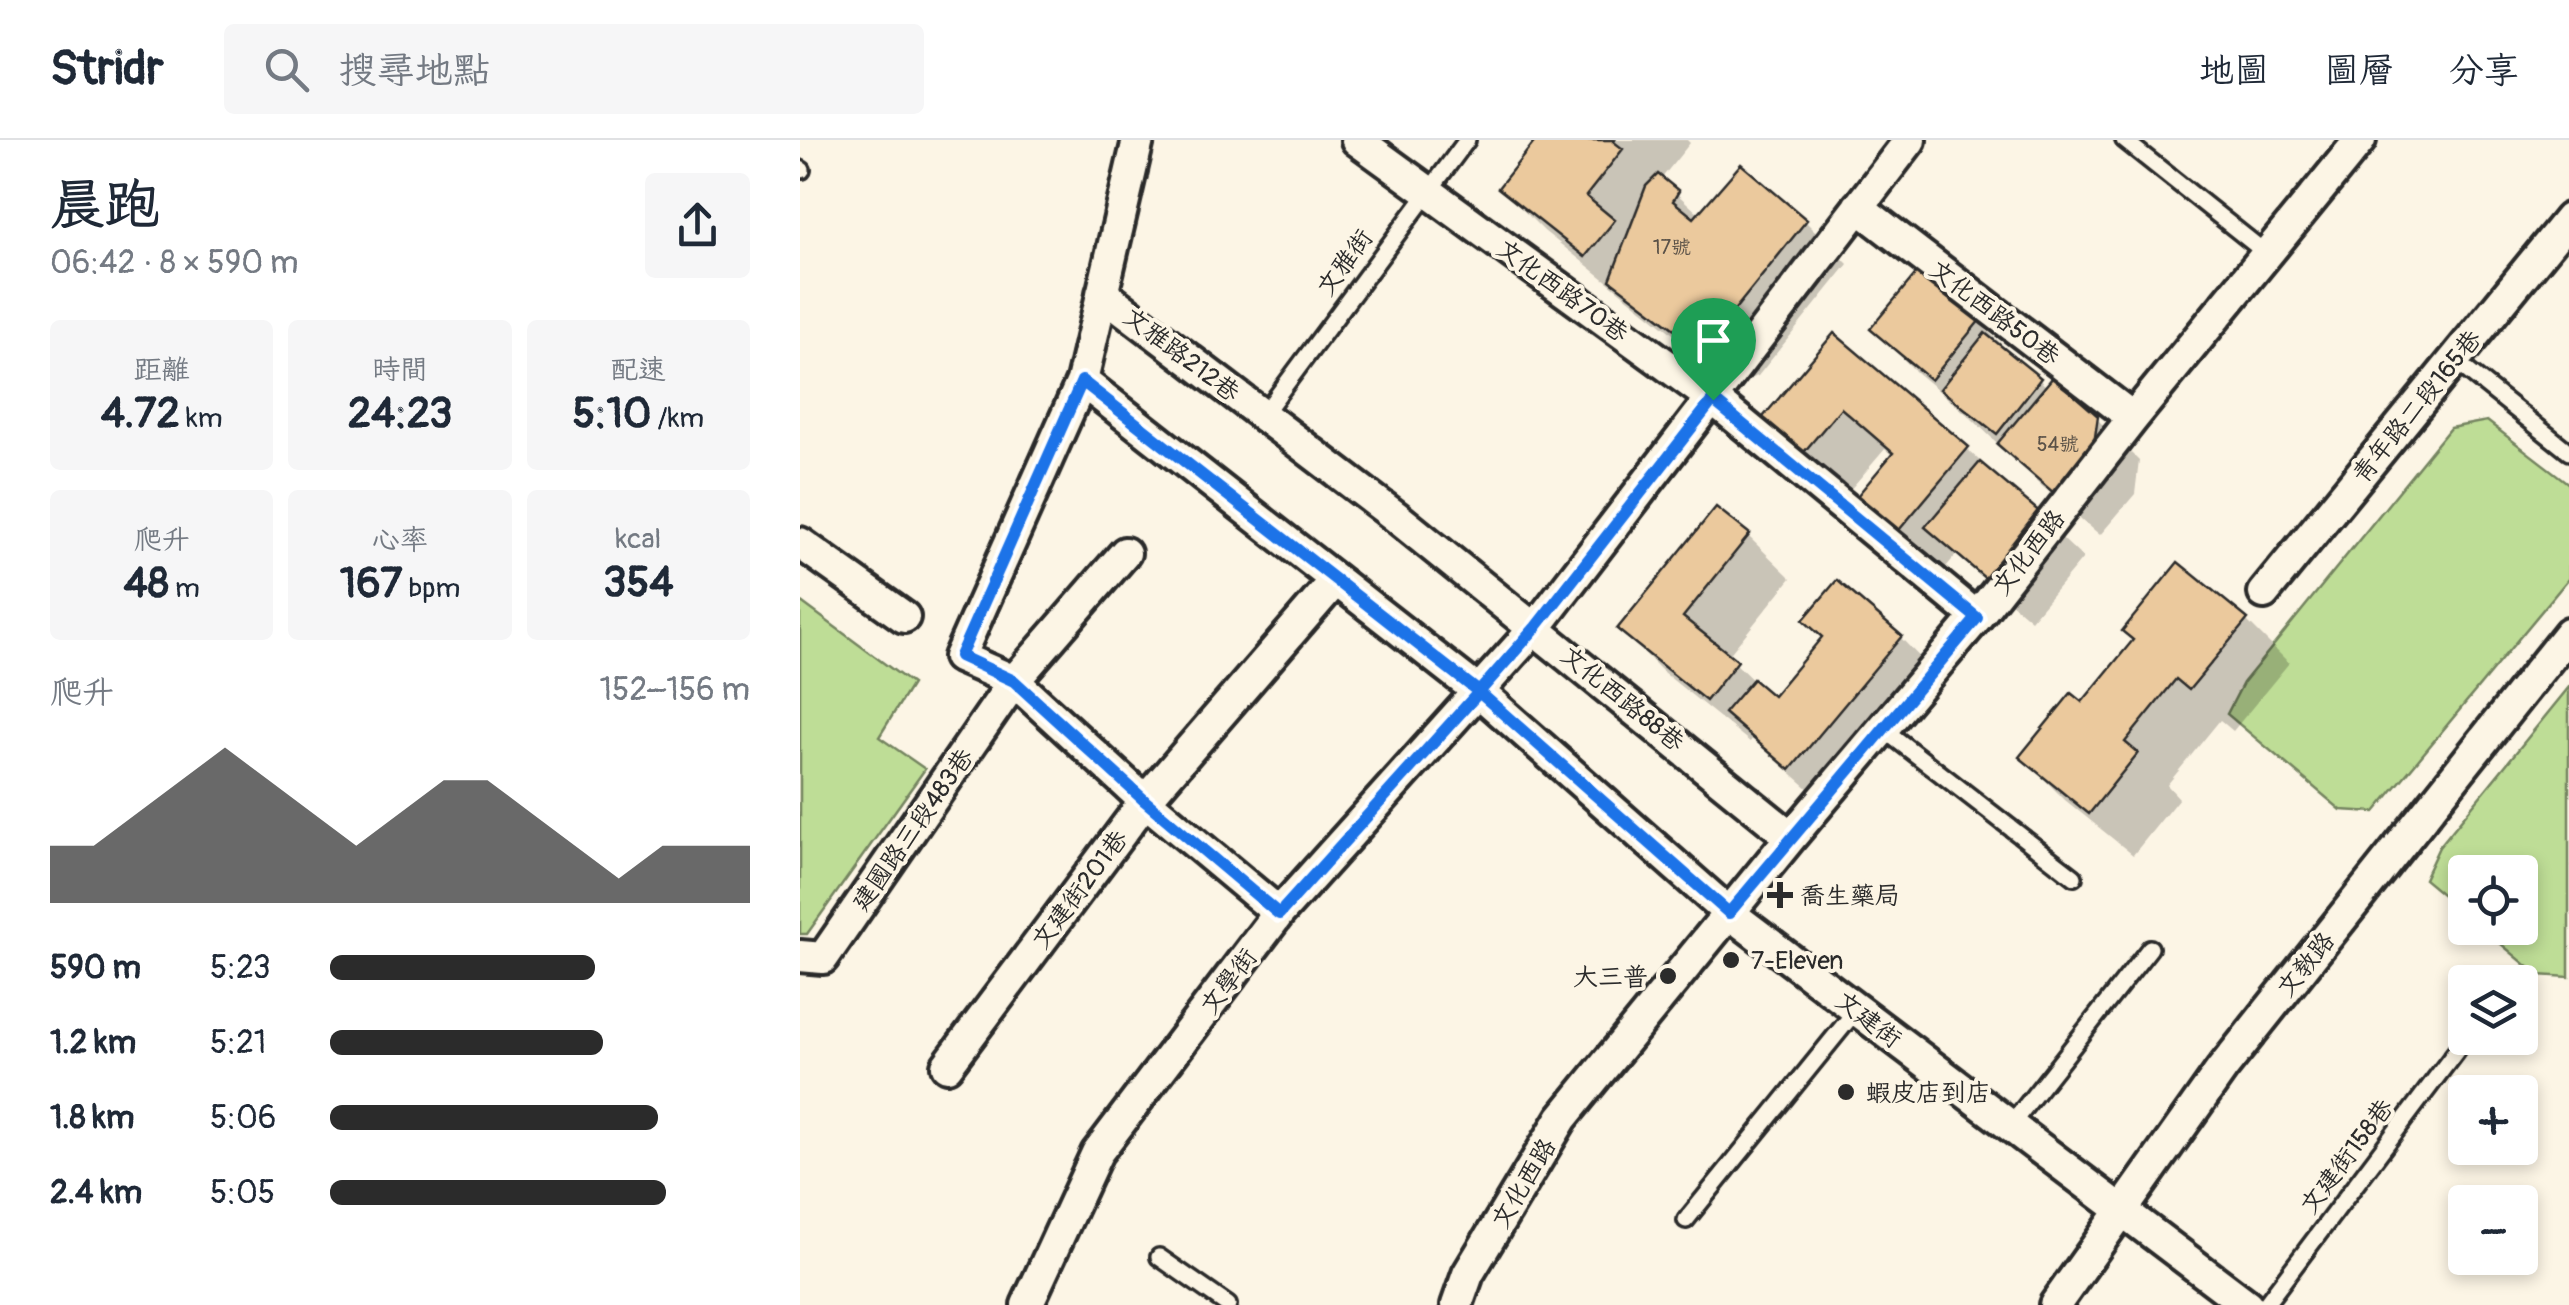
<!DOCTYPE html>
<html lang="zh-TW">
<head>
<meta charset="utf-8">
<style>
	:root { --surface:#fff; --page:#f6f6f7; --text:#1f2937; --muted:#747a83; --line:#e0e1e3; --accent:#2b2b2b }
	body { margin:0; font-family:Pangolin,"LXGW WenKai TC",sans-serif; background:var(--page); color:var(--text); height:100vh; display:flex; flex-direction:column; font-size:38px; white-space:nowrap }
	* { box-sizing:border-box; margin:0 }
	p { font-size:32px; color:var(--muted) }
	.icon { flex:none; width:55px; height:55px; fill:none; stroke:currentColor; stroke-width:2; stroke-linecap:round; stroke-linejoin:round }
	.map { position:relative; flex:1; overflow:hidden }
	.sheet { display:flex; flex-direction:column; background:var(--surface); width:800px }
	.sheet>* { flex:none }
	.fabs { position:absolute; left:1648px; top:715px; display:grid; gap:20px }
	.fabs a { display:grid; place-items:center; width:90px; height:90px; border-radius:10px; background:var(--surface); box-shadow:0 5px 15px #0003; font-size:50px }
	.pin { position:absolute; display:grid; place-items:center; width:85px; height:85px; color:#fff; margin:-102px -42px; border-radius:50% 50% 50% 0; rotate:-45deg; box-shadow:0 0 10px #0007 }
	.pin .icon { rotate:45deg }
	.round { display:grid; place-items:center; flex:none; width:105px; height:105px; border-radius:10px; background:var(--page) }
	.summary { display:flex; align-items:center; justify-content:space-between; height:170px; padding:0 50px }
	h1 { font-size:55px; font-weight:700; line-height:75px }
	.metrics { display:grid; grid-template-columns:repeat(3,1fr); gap:15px; height:170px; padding:10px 50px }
	.metrics div { display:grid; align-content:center; border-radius:10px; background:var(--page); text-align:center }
	.metrics b { font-size:42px; font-weight:700 }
	.metrics small { font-size:28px; font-weight:400 }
	.metrics p { font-size:28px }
	.chart { height:280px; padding:20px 50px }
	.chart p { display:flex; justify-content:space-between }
	.chart svg { width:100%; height:180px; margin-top:10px; fill:var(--accent); opacity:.7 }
	ul { padding:0 50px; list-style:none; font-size:32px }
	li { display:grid; grid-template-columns:160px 120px 1fr; align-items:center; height:75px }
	li i { height:25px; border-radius:12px; background:var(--accent) }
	header { display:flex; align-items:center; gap:60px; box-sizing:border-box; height:140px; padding:0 50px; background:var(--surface); border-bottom:2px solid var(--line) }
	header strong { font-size:48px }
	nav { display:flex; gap:55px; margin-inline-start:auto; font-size:35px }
	.search { width:700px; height:90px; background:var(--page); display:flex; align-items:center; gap:25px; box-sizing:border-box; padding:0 35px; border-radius:10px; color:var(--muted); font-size:38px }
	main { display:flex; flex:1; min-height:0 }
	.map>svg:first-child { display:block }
	.green { fill:#bedd96; stroke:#748460; stroke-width:2.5 }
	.shadow { fill:#0003 }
	.building { fill:#ebc99d; stroke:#2b2b2b; stroke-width:2.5 }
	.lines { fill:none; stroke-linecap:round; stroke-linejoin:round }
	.service-casing { stroke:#2b2b2b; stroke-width:22 }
	.minor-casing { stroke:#2b2b2b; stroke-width:38 }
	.service { stroke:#fcf5e5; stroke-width:15 }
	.minor { stroke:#fcf5e5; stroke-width:30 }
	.route-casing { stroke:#fff; stroke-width:20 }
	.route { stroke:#1a73e8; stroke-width:12 }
	.poi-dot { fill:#2b2b2b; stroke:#fcf5e5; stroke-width:4 }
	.labels { text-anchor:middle; stroke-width:8; stroke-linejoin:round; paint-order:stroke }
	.number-label { font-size:20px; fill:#5b5248 }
	.street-label { font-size:25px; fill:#2b2b2b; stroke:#fcf5e5 }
	.poi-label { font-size:25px; fill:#2b2b2b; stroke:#fcf5e5; text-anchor:start }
</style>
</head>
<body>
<header>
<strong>Stridr</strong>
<div class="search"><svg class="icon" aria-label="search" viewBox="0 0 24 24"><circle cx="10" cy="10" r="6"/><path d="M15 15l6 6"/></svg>搜尋地點</div>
<nav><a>地圖</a><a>圖層</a><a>分享</a></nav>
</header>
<main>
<section class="sheet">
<div class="summary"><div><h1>晨跑</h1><p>06:42 · 8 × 590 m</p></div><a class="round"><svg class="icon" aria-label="share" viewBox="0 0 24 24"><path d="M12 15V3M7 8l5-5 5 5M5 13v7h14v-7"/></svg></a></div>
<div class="metrics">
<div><p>距離</p><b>4.72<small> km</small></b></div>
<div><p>時間</p><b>24:23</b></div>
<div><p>配速</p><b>5:10<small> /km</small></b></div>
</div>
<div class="metrics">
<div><p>爬升</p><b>48<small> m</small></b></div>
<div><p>心率</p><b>167<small> bpm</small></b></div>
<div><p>kcal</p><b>354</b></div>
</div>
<div class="chart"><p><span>爬升</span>152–156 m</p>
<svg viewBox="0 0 160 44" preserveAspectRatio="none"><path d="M0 44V30L10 30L20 22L30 14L40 6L50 14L60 22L70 30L80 22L90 14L100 14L110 22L120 30L130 38L140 30L150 30L160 30V44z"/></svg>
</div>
<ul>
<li><b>590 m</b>5:23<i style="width:63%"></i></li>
<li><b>1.2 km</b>5:21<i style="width:65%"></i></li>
<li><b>1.8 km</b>5:06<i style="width:78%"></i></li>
<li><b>2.4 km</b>5:05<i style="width:80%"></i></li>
</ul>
</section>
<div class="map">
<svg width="1769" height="1165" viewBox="0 0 1769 1165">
	<rect width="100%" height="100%" fill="#fcf5e5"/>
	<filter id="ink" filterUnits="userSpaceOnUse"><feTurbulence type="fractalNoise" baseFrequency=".01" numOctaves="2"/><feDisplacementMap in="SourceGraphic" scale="20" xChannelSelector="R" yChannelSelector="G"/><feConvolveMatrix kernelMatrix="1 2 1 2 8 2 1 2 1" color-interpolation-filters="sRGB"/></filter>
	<g filter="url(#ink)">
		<path class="green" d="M 1687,281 L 1769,344 L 1769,438 L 1575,672 L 1541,670 L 1427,574 L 1443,543 L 1650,288 Z
			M 0,461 L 112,544 L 79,597 L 125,629 L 7,794 L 0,794 Z
			M 1769,547 L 1769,837 L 1738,835 L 1682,788 L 1720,788 L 1720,732 L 1665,732 L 1665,773 L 1624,739 L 1639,707 Z"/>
		<path class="shadow" d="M 739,0 L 887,0 L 890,3 L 861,39 L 900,75 L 1006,82 L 1048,124 L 958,236 L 942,241 L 926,236 L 744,91 L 701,48 Z
			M 1119,134 L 1178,182 L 1248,248 L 1296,278 L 1339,321 L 1335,354 L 1300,395 L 1243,347 L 1169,276 L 1116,232 L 1074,189 Z
			M 1034,197 L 1167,309 L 1283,418 L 1231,480 L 1156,415 L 1122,456 L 1040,380 L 1093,316 L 1085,309 L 1037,365 L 956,290 Z
			M 948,396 L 991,438 L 928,516 L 973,560 L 1024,498 L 1037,444 L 1101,498 L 1143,541 L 1034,671 L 952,599 L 950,602 L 863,532 L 821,489 Z
			M 1446,480 L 1489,523 L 1433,591 L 1420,580 L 1367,645 L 1379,658 L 1333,715 L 1265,660 L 1222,617 L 1282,565 Z"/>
		<path class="building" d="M 736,0 L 815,0 L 814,2 L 823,9 L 786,56 L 815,80 L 785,117 L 698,48 Z
			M 941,24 L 1007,80 L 915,194 L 898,199 L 881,194 L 810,140 L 846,46 L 858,34 L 879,51 L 873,61 L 894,78 Z
			M 1119,130 L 1180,180 L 1131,240 L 1070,189 Z
			M 1034,193 L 1169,307 L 1078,415 L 1037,380 L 1093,313 L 1041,268 L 993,325 L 952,290 Z
			M 1185,193 L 1241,238 L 1197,294 L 1140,249 Z
			M 1253,237 L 1298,276 L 1293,311 L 1255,354 L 1197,304 Z
			M 1180,322 L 1242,374 L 1187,440 L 1125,387 Z
			M 916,367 L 950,394 L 883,477 L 938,521 L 906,561 L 817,489 Z
			M 1378,422 L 1448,479 L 1389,550 L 1376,539 L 1325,602 L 1338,613 L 1289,674 L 1219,617 L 1271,553 L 1282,562 L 1333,500 L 1322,491 Z
			M 1037,440 L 1102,496 L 990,630 L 924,573 L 953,539 L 973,556 L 1022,497 L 1003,480 Z"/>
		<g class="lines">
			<defs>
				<path id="service" d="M 1324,0 L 1467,114
					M 0,29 L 2,30
					M 1654,220 L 1769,312
					M 463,275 L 667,0
					M 1083,589 L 1274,737
					M 1210,986 L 1350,808
					M 886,1080 L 1057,869
					M 359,1117 L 428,1165
					M 1465,1165 L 1666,898"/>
				<path id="minor" d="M 338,0 L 282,241 L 159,517 L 214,541 L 345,661 L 479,773
					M 557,0 L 913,259 L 1177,477
					M 1058,67 L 1333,278
					M 302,153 L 595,376 L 991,697
					M 282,241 L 679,552 L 929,773 L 1447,1165
					M 0,403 L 104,477
					M 1464,453 L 1769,79
					M 0,816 L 23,818 L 214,541 L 325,413
					M 147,926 L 345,661 L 535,441
					M 227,1165 L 297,1013 L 479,773 L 736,487 L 1110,0
					M 657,1165 L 668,1134 L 762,978 L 991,697 L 1177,477 L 1333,278 L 1560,0
					M 1255,1165 L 1422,929 L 1769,493"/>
			</defs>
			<use href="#service" class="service-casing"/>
			<use href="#minor" class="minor-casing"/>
			<use href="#service" class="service"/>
			<use href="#minor" class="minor"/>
		</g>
	</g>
	<g class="lines" filter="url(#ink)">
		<defs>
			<path id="route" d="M 913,260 L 736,487 L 679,552 L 282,241 L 160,516 L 214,541 L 345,661 L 479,774 L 679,552 L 929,773 L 1177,478 L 913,260"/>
		</defs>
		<use href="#route" class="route-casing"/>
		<use href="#route" class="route"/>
	</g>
	<g class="poi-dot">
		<path d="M975 740h10v10h10v10h-10v10h-10v-10h-10v-10h10z"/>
		<circle cx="931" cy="820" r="10"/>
		<circle cx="868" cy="836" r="10"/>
		<circle cx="1046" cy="952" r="10"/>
	</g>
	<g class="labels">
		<g class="number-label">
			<text x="872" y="114">17號</text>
			<text x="1258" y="311">54號</text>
		</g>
		<g class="street-label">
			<text transform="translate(544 122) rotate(-54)" y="9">文雅街</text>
			<text transform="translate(763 150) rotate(36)" y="9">文化西路70巷</text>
			<text transform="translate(1195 172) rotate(37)" y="9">文化西路50巷</text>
			<text transform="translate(382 214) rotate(37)" y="9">文雅路212巷</text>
			<text transform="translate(1616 266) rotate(-51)" y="9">青年路二段165巷</text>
			<text transform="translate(1228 412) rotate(-52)" y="9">文化西路</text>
			<text transform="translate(823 558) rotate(39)" y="9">文化西路88巷</text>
			<text transform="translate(112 689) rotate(-55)" y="9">建國路三段483巷</text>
			<text transform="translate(279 749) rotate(-53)" y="9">文建街201巷</text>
			<text transform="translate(1505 824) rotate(-51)" y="9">文教路</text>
			<text transform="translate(428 841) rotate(-53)" y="9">文學街</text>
			<text transform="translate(1069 879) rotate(37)" y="9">文建街</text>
			<text transform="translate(1546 1016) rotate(-53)" y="9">文建街158巷</text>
			<text transform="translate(723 1043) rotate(-59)" y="9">文化西路</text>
		</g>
		<g class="poi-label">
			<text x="1000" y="764">喬生藥局</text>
			<text x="951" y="829">7-Eleven</text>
			<text x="848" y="845" text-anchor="end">大三普</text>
			<text x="1066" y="961">蝦皮店到店</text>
		</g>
	</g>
</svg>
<div class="fabs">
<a><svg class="icon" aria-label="locate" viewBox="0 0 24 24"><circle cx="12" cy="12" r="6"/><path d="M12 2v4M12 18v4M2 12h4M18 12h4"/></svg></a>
<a><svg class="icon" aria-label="layers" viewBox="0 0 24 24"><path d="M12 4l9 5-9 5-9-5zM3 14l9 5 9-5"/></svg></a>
<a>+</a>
<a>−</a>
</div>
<div class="pin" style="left:913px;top:260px;background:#1e9e55"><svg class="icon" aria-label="arrive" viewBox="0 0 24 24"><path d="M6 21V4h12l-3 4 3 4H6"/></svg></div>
</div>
</main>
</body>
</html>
